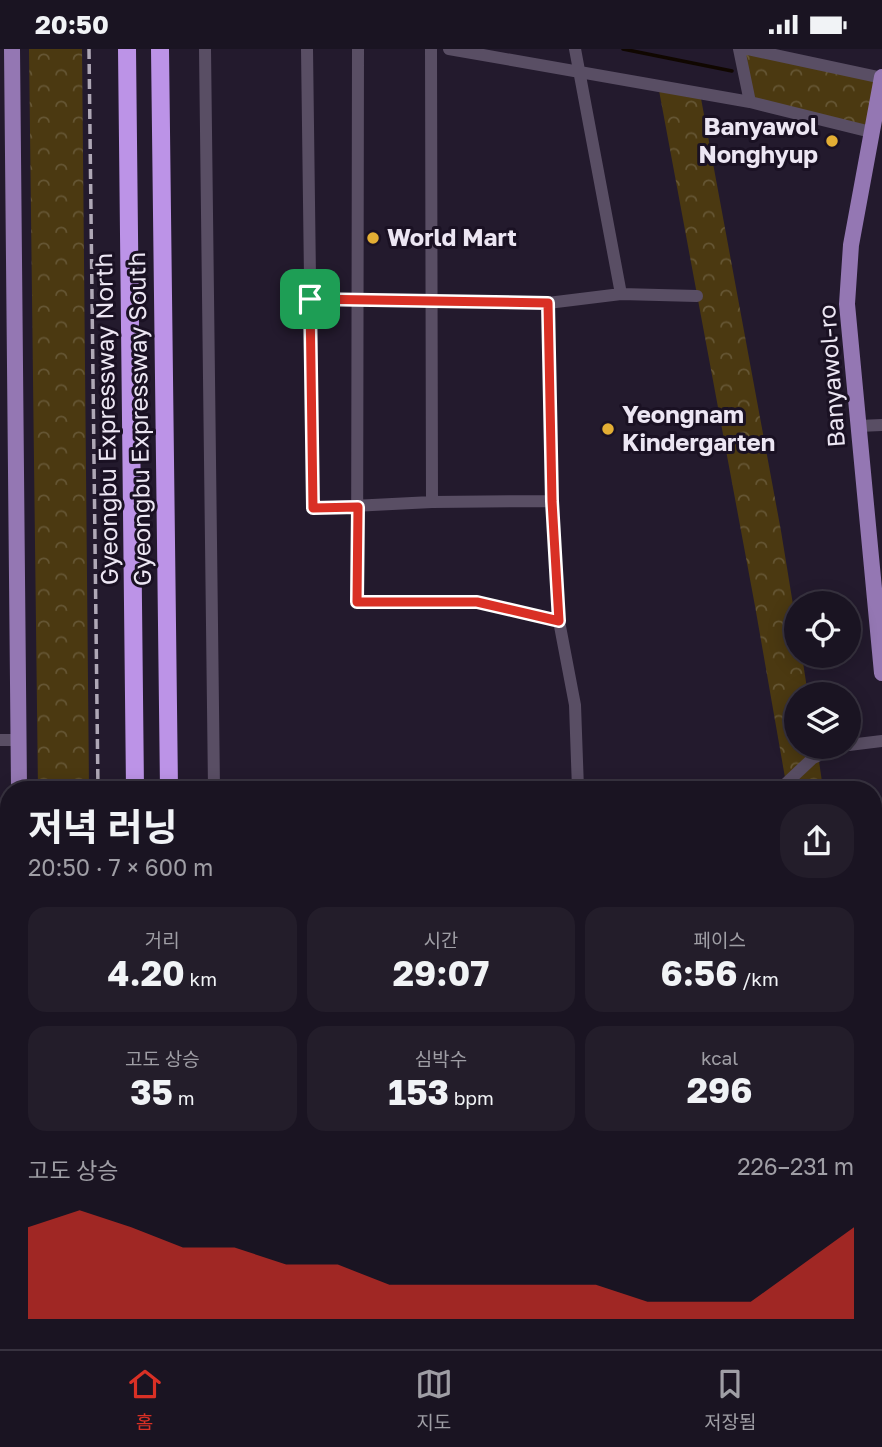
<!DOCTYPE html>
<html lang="ko">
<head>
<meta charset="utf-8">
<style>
	:root { --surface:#1a1422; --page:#231d2a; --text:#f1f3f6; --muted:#9f9ea5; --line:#383340; --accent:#d93025 }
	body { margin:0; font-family:"Golos Text","Noto Sans KR",sans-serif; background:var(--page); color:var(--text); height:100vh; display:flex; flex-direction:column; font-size:26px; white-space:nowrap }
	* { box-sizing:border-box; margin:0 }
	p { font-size:23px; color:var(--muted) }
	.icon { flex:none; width:38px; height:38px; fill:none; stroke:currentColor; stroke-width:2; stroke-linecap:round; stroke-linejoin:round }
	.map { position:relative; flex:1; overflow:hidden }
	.side { position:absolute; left:0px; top:732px; width:882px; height:569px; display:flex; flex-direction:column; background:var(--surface); border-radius:28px 28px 0 0; box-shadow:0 4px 18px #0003,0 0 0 2px var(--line) }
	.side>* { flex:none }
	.buttons { position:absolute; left:784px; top:542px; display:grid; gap:14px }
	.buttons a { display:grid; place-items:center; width:77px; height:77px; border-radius:50%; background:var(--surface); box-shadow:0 4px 18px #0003,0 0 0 2px var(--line); font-size:35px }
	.pin { position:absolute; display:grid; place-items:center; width:60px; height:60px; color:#fff; margin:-30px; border-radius:14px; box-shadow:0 4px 10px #0006 }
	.round { display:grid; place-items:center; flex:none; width:74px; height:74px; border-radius:28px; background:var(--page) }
	.headline { display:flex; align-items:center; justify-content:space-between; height:119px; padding:0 28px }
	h1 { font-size:38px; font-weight:700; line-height:52px }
	.stats { display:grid; grid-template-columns:repeat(3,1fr); gap:10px; height:119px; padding:7px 28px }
	.stats div { display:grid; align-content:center; border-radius:18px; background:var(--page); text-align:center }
	.stats b { font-size:35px; font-weight:700 }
	.stats small { font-size:19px; font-weight:400 }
	.stats p { font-size:19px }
	.chart { height:196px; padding:14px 28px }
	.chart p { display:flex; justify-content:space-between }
	.chart svg { width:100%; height:126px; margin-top:7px; fill:var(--accent); opacity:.7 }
	.status { display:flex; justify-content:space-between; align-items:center; height:49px; padding:0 35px; background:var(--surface); direction:ltr }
	.status svg { height:19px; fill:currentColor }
	.dock { display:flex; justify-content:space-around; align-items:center; height:98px; border-top:2px solid var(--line); background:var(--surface); font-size:19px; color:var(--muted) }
	.dock a { display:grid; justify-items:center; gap:4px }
	.dock .selected { color:var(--accent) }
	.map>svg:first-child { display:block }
	.park { fill:url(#park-crowns) }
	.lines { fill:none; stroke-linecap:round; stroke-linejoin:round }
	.stream { stroke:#100700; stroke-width:3.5 }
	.minor { stroke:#594e64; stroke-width:12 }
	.major { stroke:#9477b3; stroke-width:16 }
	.highway { stroke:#bc93e7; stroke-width:18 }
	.rail { stroke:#afa8b6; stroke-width:3.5; stroke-dasharray:10 5; stroke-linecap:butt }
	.route-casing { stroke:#fff; stroke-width:14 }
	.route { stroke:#d93025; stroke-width:9 }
	.poi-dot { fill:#e3ae34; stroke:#1a1123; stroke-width:2.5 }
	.labels { text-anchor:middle; stroke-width:6; stroke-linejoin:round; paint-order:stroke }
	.poi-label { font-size:24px; font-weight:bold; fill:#ece6f3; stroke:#1a1123; text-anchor:start }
	.street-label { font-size:24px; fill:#ece6f3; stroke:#1a1123 }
</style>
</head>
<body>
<div class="status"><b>20:50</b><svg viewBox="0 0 49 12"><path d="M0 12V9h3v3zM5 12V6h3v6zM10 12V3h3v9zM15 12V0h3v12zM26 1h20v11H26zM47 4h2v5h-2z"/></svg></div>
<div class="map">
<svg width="882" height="1300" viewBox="0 0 882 1300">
	<defs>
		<pattern id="park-crowns" width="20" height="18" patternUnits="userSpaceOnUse" patternTransform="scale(1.75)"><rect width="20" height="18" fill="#4b3911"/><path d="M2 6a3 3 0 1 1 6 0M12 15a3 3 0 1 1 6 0" fill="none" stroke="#655634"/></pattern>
	</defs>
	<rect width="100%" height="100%" fill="#231a2d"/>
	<path class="park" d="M 29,0 L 82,0 L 89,740 L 38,740 Z
		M 739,0 L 882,29 L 871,83 L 750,53 Z
		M 658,36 L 700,44 L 781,482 L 796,574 L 796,607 L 802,607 L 808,646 L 796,646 L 796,698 L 817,698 L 823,740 L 787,740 L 755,557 Z
		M 873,1159 L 882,1230 L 882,1300 L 827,1300 L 827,1292 L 873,1292 Z
		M 35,1292 L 95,1292 L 96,1300 L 35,1300 Z"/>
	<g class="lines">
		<path class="stream" d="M 623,0 L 732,22"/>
		<path class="minor" d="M 205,0 L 214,740
			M 307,0 L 313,459 L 432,453
			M 358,0 L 357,553 L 477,553 L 559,572 L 575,656 L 578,740
			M 431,0 L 432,453 L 552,452
			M 449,0 L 750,53 L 871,83
			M 575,0 L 621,245
			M 739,0 L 750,53
			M 747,0 L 882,29
			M 310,250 L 548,254
			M 858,377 L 882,376
			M 559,572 L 552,452 L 548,254 L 621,245 L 697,247
			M 0,691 L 18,691
			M 849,696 L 882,692
			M 780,740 L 813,709 L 836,698
			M 780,1292 L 780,1300
			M 213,1300 L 213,1292
			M 463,1300 L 463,1292
			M 574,1300 L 574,1292
			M 670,1300 L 671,1292"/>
		<path class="major" d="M 12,0 L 19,740
			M 882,28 L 851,196 L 847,255 L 882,624
			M 24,1292 L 24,1300"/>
		<path class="highway" d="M 127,0 L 135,740
			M 160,0 L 169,740
			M 142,1292 L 142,1300
			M 175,1292 L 175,1300"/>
		<path class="rail" d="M 89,0 L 98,740
			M 104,1292 L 104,1300"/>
	</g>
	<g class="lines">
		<defs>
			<path id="route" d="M 310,250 L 548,254 L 552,452 L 559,572 L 477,553 L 357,553 L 358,458 L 313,459 Z"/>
		</defs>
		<use href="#route" class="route-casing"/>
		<use href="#route" class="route"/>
	</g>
	<g class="poi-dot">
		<circle cx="832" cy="92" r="7"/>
		<circle cx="373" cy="189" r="7"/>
		<circle cx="608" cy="380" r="7"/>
	</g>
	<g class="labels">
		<g class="poi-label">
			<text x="818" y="86" text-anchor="end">Banyawol<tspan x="818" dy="28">Nonghyup</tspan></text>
			<text x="387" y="197">World Mart</text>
			<text x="622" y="374">Yeongnam<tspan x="622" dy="28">Kindergarten</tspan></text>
		</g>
		<g class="street-label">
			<text transform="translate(832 327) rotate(-94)" y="8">Banyawol-ro</text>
			<text transform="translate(107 370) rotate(-91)" y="8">Gyeongbu Expressway North</text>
			<text transform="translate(140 370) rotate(-91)" y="8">Gyeongbu Expressway South</text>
		</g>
	</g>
</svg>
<div class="buttons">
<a><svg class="icon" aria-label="locate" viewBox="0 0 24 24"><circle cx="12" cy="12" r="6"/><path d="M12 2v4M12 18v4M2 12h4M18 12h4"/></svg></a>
<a><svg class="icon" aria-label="layers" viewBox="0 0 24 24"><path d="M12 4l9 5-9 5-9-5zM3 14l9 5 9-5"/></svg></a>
</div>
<div class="pin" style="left:310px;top:250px;background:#1e9e55"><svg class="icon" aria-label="arrive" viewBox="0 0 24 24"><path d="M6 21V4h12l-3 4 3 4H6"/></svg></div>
<section class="side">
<div class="headline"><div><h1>저녁 러닝</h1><p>20:50 · 7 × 600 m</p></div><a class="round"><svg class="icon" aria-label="share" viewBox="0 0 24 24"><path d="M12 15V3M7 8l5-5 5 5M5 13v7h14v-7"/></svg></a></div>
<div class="stats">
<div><p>거리</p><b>4.20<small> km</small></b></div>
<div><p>시간</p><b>29:07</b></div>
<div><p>페이스</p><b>6:56<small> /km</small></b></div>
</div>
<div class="stats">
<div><p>고도 상승</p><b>35<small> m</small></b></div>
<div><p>심박수</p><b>153<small> bpm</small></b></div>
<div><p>kcal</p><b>296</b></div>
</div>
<div class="chart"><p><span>고도 상승</span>226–231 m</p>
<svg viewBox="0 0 160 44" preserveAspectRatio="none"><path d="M0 44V12L10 6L20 12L30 19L40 19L50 25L60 25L70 32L80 32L90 32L100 32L110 32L120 38L130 38L140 38L150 25L160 12V44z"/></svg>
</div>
</section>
</div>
<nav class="dock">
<a class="selected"><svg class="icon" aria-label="home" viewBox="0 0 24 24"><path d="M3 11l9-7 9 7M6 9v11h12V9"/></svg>홈</a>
<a><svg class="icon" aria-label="map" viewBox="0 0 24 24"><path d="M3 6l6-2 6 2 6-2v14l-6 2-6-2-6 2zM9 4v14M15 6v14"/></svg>지도</a>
<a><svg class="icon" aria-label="saved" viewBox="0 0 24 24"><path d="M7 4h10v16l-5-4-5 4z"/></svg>저장됨</a>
</nav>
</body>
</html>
